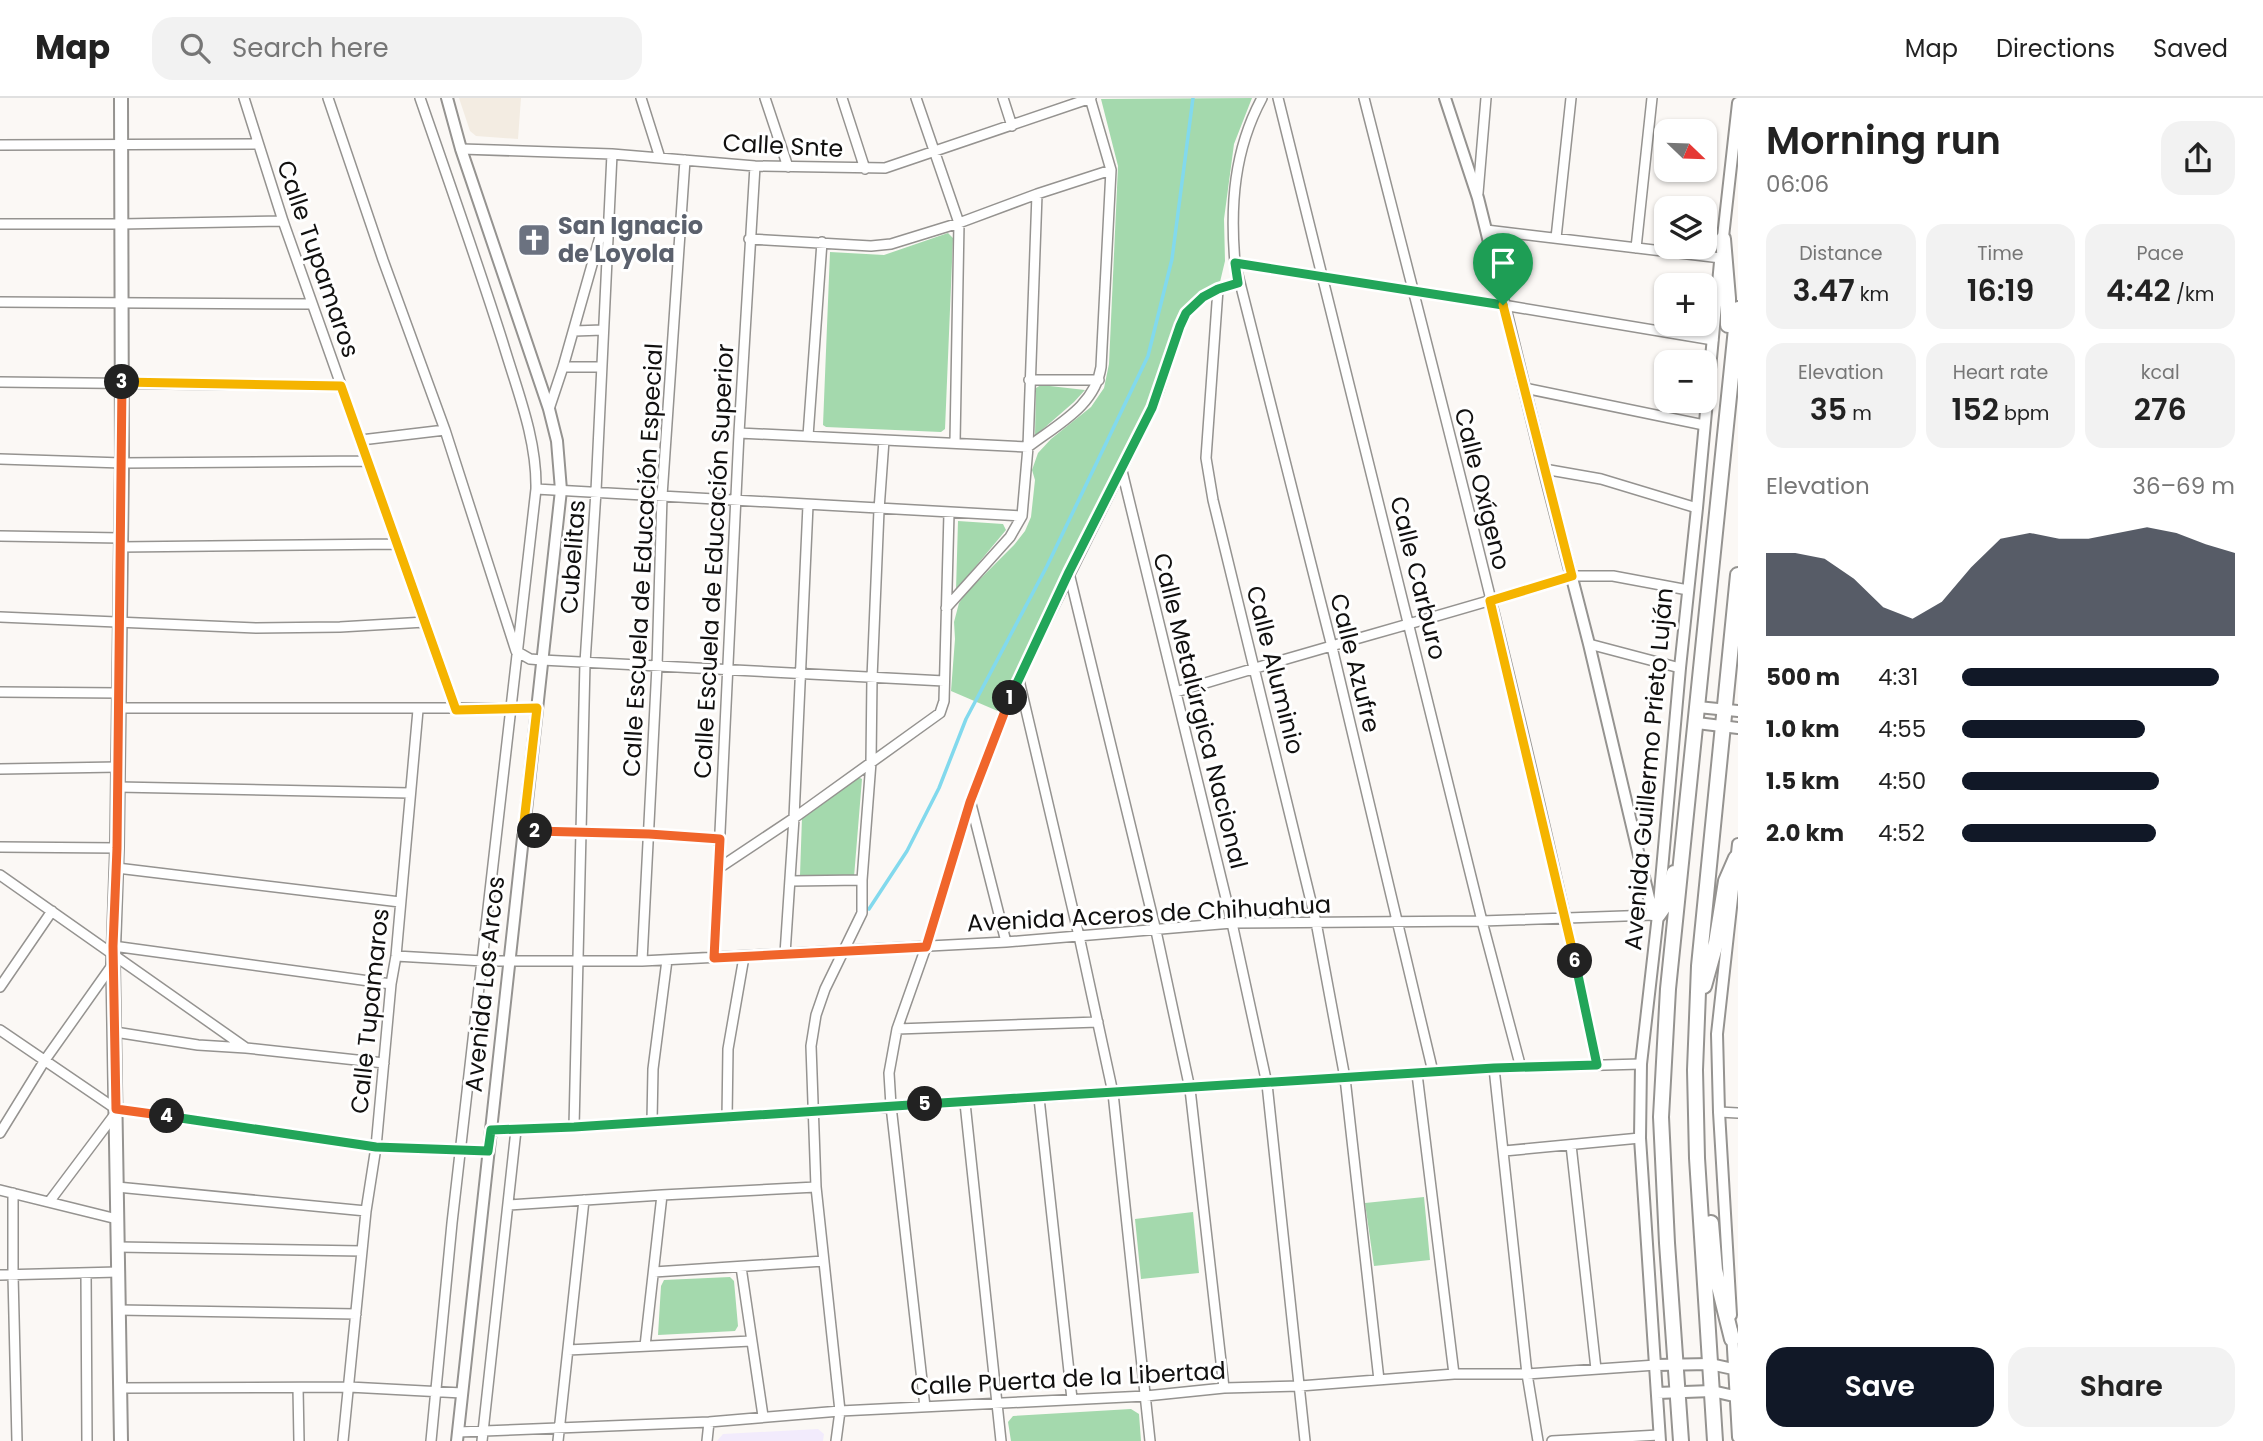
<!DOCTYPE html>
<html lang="en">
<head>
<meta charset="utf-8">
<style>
	:root { --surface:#fff; --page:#f2f2f2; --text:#222; --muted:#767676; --line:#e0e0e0; --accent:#111827 }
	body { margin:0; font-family:Poppins,sans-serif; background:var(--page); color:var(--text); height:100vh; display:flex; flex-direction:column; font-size:26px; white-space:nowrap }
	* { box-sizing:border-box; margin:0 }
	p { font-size:23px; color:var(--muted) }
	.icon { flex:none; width:38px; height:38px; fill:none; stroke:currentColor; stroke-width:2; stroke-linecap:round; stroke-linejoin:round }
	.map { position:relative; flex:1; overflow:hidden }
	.side { display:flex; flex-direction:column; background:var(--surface); width:525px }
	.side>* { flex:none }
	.needle { width:46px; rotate:113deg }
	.buttons { position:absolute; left:1654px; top:21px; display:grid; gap:14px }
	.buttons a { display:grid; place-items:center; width:63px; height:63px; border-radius:14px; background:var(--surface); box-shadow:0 2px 5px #0004; font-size:35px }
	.pin { position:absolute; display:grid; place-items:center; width:60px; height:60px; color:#fff; margin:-72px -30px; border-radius:50% 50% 50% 0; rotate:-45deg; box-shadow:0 0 7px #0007 }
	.pin .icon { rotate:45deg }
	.km { position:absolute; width:35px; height:35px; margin:-18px; border-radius:50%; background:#222; color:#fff; font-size:19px; line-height:35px; text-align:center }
	.round { display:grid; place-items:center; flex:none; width:74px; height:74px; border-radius:21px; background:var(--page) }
	.overview { display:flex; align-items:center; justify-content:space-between; height:119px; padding:0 28px }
	h1 { font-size:38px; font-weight:600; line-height:52px }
	.figures { display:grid; grid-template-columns:repeat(3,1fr); gap:10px; height:119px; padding:7px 28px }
	.figures div { display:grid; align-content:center; border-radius:18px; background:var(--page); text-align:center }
	.figures b { font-size:30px; font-weight:600 }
	.figures small { font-size:19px; font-weight:400 }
	.figures p { font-size:19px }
	.chart { height:196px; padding:14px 28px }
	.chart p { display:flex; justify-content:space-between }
	.chart svg { width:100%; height:126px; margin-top:7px; fill:var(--accent); opacity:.7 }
	.primary-button { display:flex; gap:14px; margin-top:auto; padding:14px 28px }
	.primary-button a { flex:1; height:80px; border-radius:21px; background:var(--accent); color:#fff; font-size:28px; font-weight:600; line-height:80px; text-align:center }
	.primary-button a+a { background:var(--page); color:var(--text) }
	ul { padding:0 28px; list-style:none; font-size:23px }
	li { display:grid; grid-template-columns:112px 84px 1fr; align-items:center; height:52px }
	li i { height:18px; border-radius:9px; background:var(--accent) }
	header { display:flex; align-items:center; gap:42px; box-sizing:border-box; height:98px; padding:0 35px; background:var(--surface); border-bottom:2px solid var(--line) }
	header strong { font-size:33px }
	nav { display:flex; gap:38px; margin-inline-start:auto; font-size:24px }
	.search { width:490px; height:63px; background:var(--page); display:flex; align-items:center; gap:18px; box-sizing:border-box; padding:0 24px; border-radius:21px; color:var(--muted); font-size:26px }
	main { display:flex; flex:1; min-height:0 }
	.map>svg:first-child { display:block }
	.built { fill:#f3ece2 }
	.education { fill:#f2ebfc }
	.green { fill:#a4d9ad }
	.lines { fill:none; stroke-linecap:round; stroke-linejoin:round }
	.stream { stroke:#82d9ed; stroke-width:3.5 }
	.minor-casing { stroke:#959390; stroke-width:12 }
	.tertiary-casing { stroke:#959390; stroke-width:14 }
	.secondary-casing { stroke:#959390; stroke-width:16 }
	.primary-casing { stroke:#959390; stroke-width:18 }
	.minor { stroke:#fff; stroke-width:9 }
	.tertiary { stroke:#fff; stroke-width:10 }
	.secondary { stroke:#fff; stroke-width:12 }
	.primary { stroke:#fff; stroke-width:14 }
	.split-1-casing { stroke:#fff; stroke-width:14 }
	.split-2-casing { stroke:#fff; stroke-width:14 }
	.split-3-casing { stroke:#fff; stroke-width:14 }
	.split-4-casing { stroke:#fff; stroke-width:14 }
	.split-5-casing { stroke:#fff; stroke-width:14 }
	.split-6-casing { stroke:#fff; stroke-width:14 }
	.split-7-casing { stroke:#fff; stroke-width:14 }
	.split-1 { stroke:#22a559; stroke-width:9 }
	.split-2 { stroke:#f0652b; stroke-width:9 }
	.split-3 { stroke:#f5b400; stroke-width:9 }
	.split-4 { stroke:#f0652b; stroke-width:9 }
	.split-5 { stroke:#22a559; stroke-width:9 }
	.split-6 { stroke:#22a559; stroke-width:9 }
	.split-7 { stroke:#f5b400; stroke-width:9 }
	.labels { text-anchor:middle; stroke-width:6; stroke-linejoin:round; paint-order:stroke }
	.street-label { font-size:24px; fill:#11100f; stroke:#fff }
	.worship-label { font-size:24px; font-weight:bold; fill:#5b616d; stroke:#fff; text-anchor:start }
</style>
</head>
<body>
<header>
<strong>Map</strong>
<div class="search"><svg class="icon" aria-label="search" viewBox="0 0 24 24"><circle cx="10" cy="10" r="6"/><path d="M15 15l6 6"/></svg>Search here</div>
<nav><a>Map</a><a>Directions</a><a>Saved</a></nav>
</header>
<main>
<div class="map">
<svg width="1738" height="1343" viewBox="0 0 1738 1343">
	<rect width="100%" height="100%" fill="#fbf8f5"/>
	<path class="built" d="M 459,0 L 521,0 L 518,41 L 476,38 L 470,33 Z"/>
	<path class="education" d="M 818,1331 L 824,1336 L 823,1343 L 717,1343 L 723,1336 Z"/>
	<path class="green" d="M 1252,0 L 1234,46 L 1224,121 L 1225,163 L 1220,184 L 1191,201 L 1177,223 L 1157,293 L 1000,614 L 951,593 L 955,541 L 954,524 L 959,505 L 967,494 L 1014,447 L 1025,433 L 1031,419 L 1035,382 L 1032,372 L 1038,355 L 1051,341 L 1091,309 L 1104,290 L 1109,266 L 1118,68 L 1101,1 Z
		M 948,135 L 953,140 L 945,331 L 941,334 L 826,329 L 823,327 L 830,154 L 884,157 Z
		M 1041,287 L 1085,292 L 1074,304 L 1035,338 L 1036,290 Z
		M 958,423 L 1003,426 L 1006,432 L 956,492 Z
		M 858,679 L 862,681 L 854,779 L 800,777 L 802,719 Z
		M 1424,1099 L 1430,1162 L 1374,1168 L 1365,1105 Z
		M 1193,1114 L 1199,1175 L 1141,1181 L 1135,1121 Z
		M 730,1179 L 734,1183 L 738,1228 L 735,1233 L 658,1237 L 661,1188 L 664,1182 Z
		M 1131,1311 L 1139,1316 L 1141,1343 L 1011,1343 L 1008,1324 L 1013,1318 Z"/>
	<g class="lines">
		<path class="stream" d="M 869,811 L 907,753 L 939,690 L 966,621 L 1047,468 L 1148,258 L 1172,161 L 1193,0"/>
		<defs>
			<path id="minor" d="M 244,0 L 283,123 L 456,612
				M 328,0 L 383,162 L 445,332 L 516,553 L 530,561 L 542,562 L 944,583
				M 420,0 C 448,81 477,163 503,245 C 517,292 537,341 536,391
				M 641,0 L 660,60
				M 765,0 L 788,69
				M 842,0 L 865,71
				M 916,0 L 959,125 L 955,344
				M 1003,0 L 1012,28
				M 1262,0 C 1234,52 1230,107 1235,165 L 1332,549 L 1433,974
				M 1278,0 L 1482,823 L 1521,970
				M 1364,0 C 1446,321 1530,642 1597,967
				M 0,47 L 258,46
				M 461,51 L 612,56 L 755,68 L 885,70 L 1091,0
				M 1478,95 L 1486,0
				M 0,126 L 121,126 L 283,123
				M 1486,132 L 1721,160
				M 1556,140 L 1571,0
				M 749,141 L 871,148 L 891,146 L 959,125 L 1037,96 L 1111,72
				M 1636,150 L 1652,0
				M 1235,165 L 1503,207 L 1713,242
				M 1239,185 L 1218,191 L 1206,360 L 1213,402 L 1316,824 L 1345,980 L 1379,1282
				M 0,204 L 312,206
				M 574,233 L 603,232
				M 563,269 L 601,269
				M 1029,282 L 1099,282
				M 0,284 L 341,288
				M 1524,290 L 1704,327
				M 549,311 L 563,269 L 603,128
				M 739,335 L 1028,349 C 1058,326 1095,308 1101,269 L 1111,72 L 1090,0
				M 808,338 L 822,144
				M 361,342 L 445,332
				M 0,361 L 122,365 L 368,363
				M 1544,371 L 1601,381 L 1697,410
				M 1122,373 L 1232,825 L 1267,986 L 1305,1343
				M 0,438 L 121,440
				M 120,449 L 397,446
				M 1069,475 L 1156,833 L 1190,991 L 1224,1290
				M 946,510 L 1010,439 L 1022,418 L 1028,349 L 1037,96
				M 0,519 L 256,530 L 340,529 L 425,524
				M 1589,546 L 1680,570
				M 1019,582 L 1079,838 L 1113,995 L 1150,1343
				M 0,594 L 119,595
				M 1176,594 C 1307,553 1440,519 1571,478 L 1613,478 L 1688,492
				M 119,610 L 537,610
				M 0,671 L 118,669
				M 118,689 L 410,695
				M 971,706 L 1006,844
				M 523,732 L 649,736 L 720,741
				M 0,749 L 117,750
				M 117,770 L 400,804
				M 719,770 L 794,720 L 940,615 L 944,603 L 949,415
				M 0,777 L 246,950
				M 791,783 L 862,782
				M 113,848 L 391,886
				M 785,856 L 794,720 L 808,407
				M 396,858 L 483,863 L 642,863 L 1006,844 L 1232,825 L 1482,823 L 1653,817
				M 714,860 L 739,335 L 755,68
				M 642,863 L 657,568 L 662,398 L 685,62
				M 0,889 L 52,813
				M 897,931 L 1098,924
				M 0,932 L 116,1011 L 376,1049 L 488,1053
				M 115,934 L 198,947 L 246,950 L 384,965
				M 1494,970 L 1527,1276 L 1538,1343
				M 1417,976 L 1454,1276
				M 1039,1000 L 1072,1301
				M 965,1005 L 1001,1343
				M 1719,1014 L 1738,1015
				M 727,1020 L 728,951 L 744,859
				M 652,1023 L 653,971 L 667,862
				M 574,1029 L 585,565 L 596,393 L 612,56
				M 491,1032 L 574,1029 L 1494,970 L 1641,966
				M 0,1035 L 45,962 L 113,866
				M 1571,1047 L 1596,1271
				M 1504,1053 L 1640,1040
				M 117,1089 L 366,1113
				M 0,1092 L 117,1121
				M 13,1095 L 13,1177 L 17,1343
				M 49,1104 L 115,1016
				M 509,1107 L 662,1097 L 816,1089
				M 117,1149 L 362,1153
				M 741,1169 L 763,1318
				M 654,1174 L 824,1163
				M 86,1175 L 87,1343
				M 0,1177 L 118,1174
				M 118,1212 L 356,1216
				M 645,1248 L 662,1097
				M 568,1252 L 751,1243
				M 121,1290 L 349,1289 L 462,1295
				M 298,1290 L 299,1343
				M 925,1309 L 891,1008 L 889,975 L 897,931 L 926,849 L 970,704 L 1018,581 L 1152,310 L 1159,292 L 1179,228 L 1186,215 L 1203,199 L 1218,191
				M 458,1334 L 709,1324 L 840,1313 L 1146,1298 L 1224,1290 L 1300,1288 L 1454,1276 L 1527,1276 L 1656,1267
				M 343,1343 L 366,1113 L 376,1049 L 391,886 L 396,858 L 418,612
				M 431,1343 L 452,1125 L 536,391 L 1022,418
				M 482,1343 L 516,1032
				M 558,1343 L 584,1102
				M 707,1343 L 709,1324
				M 836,1343 L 840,1313 L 816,1089 L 811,948 L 816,917 L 825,891 L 862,815 L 862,782 L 871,664 L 872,580 L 879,412 L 884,342
				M 1552,1343 L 1659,1337"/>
			<path id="tertiary" d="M 447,0 L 461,51 L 549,311 L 557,343 L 561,392 L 457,1343
				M 1445,0 L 1478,100 L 1486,132 L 1544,371 L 1589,546 L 1653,817 L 1657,817
				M 1722,148 L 1738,5
				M 1698,609 L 1738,613
				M 1697,625 L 1738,630
				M 1731,1217 L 1719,1014 L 1717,936 L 1738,746
				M 1732,1233 L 1738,1339
				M 1656,1267 L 1710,1266 L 1738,1272
				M 1657,1295 L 1712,1293 L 1738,1299
				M 1660,1343 L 1640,1040 L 1641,966 L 1658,817 L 1680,570 L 1697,410 L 1720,164"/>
			<path id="secondary" d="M 121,0 L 122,365 L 117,750 L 113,866 L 121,1343"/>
			<path id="primary" d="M 1723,141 L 1728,200 L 1728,227
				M 1658,817 L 1665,807 L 1674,775
				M 1704,888 L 1716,845 L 1726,783 L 1736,760
				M 1711,1125 L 1715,1172 L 1732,1241
				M 1681,1343 L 1667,1145 L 1661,1019 L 1668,891 L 1738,211
				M 1715,1343 L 1697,1060 L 1695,972 L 1699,868 L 1738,477"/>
		</defs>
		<use href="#minor" class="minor-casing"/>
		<use href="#tertiary" class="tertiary-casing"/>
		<use href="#secondary" class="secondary-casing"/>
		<use href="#primary" class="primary-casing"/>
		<use href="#minor" class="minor"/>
		<use href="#tertiary" class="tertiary"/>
		<use href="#secondary" class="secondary"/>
		<use href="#primary" class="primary"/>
	</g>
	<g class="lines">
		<defs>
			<path id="split-1" d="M 1010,600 L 1069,474 L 1152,310 L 1180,228 L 1186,215 L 1203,199 L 1218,191 L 1238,185 L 1235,165 L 1503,207"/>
			<path id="split-2" d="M 535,733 L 649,736 L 720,741 L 714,860 L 926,849 L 970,704 L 1010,600"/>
			<path id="split-3" d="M 122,284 L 341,288 L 456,612 L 537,610 L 523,733 L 535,733"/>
			<path id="split-4" d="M 122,284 L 117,750 L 113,848 L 116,1011 L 167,1018"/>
			<path id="split-5" d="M 167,1018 L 376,1049 L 488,1053 L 491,1032 L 574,1029 L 925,1006"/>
			<path id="split-6" d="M 925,1006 L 1494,970 L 1597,967 L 1575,863"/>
			<path id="split-7" d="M 1503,207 L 1572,478 L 1490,503 L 1575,863"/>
		</defs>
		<use href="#split-1" class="split-1-casing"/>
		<use href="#split-2" class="split-2-casing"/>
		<use href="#split-3" class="split-3-casing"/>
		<use href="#split-4" class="split-4-casing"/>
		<use href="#split-5" class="split-5-casing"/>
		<use href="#split-6" class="split-6-casing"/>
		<use href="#split-7" class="split-7-casing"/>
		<use href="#split-1" class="split-1"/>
		<use href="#split-2" class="split-2"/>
		<use href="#split-3" class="split-3"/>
		<use href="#split-4" class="split-4"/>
		<use href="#split-5" class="split-5"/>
		<use href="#split-6" class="split-6"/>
		<use href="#split-7" class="split-7"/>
	</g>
	<defs>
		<symbol id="church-square" viewBox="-11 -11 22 22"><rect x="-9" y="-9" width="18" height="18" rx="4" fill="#6b7280" stroke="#fff"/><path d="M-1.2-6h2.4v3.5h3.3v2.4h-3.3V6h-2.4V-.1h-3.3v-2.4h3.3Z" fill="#fff"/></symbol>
	</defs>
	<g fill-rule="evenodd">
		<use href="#church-square" x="515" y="123" width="38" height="38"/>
	</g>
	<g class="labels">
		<g class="street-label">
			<text transform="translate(783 48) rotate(3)" y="8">Calle Snte</text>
			<text transform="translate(318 161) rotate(71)" y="8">Calle Tupamaros</text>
			<text transform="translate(1482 391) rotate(76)" y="8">Calle Oxígeno</text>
			<text transform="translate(573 459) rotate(-86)" y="8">Cubelitas</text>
			<text transform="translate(643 462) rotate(-87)" y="8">Calle Escuela de Educación Especial</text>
			<text transform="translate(714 463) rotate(-87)" y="8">Calle Escuela de Educación Superior</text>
			<text transform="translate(1418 480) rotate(76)" y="8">Calle Carburo</text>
			<text transform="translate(1355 565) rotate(76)" y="8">Calle Azufre</text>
			<text transform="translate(1275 572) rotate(76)" y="8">Calle Aluminio</text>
			<text transform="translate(1200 613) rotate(76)" y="8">Calle Metalúrgica Nacional</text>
			<text transform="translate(1649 671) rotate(-85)" y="8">Avenida Guillermo Prieto Luján</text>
			<text transform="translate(1149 816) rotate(-3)" y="8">Avenida Aceros de Chihuahua</text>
			<text transform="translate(485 886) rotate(-84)" y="8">Avenida Los Arcos</text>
			<text transform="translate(370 913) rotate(-84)" y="8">Calle Tupamaros</text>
			<text transform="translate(1068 1281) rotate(-3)" y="8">Calle Puerta de la Libertad</text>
		</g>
		<g class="worship-label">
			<text x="558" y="136">San Ignacio<tspan x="558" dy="28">de Loyola</tspan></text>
		</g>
	</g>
</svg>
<div class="buttons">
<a><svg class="needle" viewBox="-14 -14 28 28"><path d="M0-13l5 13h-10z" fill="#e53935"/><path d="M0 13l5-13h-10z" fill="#767676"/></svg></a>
<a><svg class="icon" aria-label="layers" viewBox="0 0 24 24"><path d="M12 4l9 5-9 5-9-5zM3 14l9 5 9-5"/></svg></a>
<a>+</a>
<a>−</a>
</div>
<div class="pin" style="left:1503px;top:207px;background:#1e9e55"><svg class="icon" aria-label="arrive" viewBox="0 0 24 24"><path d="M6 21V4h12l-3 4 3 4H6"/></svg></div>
<b class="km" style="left:1010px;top:600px">1</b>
<b class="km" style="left:535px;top:733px">2</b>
<b class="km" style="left:122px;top:284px">3</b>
<b class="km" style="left:167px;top:1018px">4</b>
<b class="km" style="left:925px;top:1006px">5</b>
<b class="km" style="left:1575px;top:863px">6</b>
</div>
<section class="side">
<div class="overview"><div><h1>Morning run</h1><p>06:06</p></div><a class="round"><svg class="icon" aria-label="share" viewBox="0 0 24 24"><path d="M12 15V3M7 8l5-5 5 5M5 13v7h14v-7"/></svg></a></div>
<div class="figures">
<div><p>Distance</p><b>3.47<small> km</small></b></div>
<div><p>Time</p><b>16:19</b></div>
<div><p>Pace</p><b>4:42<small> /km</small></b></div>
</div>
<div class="figures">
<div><p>Elevation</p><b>35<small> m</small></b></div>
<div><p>Heart rate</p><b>152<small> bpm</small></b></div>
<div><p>kcal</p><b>276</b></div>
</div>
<div class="chart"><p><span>Elevation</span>36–69 m</p>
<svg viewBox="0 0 160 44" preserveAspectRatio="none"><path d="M0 44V15L10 15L20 17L30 24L40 34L50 38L60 32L70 20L80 10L90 8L100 10L110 10L120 8L130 6L140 8L150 12L160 15V44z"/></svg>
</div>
<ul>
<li><b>500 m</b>4:31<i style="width:94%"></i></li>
<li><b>1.0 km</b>4:55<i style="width:67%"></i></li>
<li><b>1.5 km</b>4:50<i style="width:72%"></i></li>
<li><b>2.0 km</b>4:52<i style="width:71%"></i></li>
</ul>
<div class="primary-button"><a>Save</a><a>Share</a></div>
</section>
</main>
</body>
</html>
